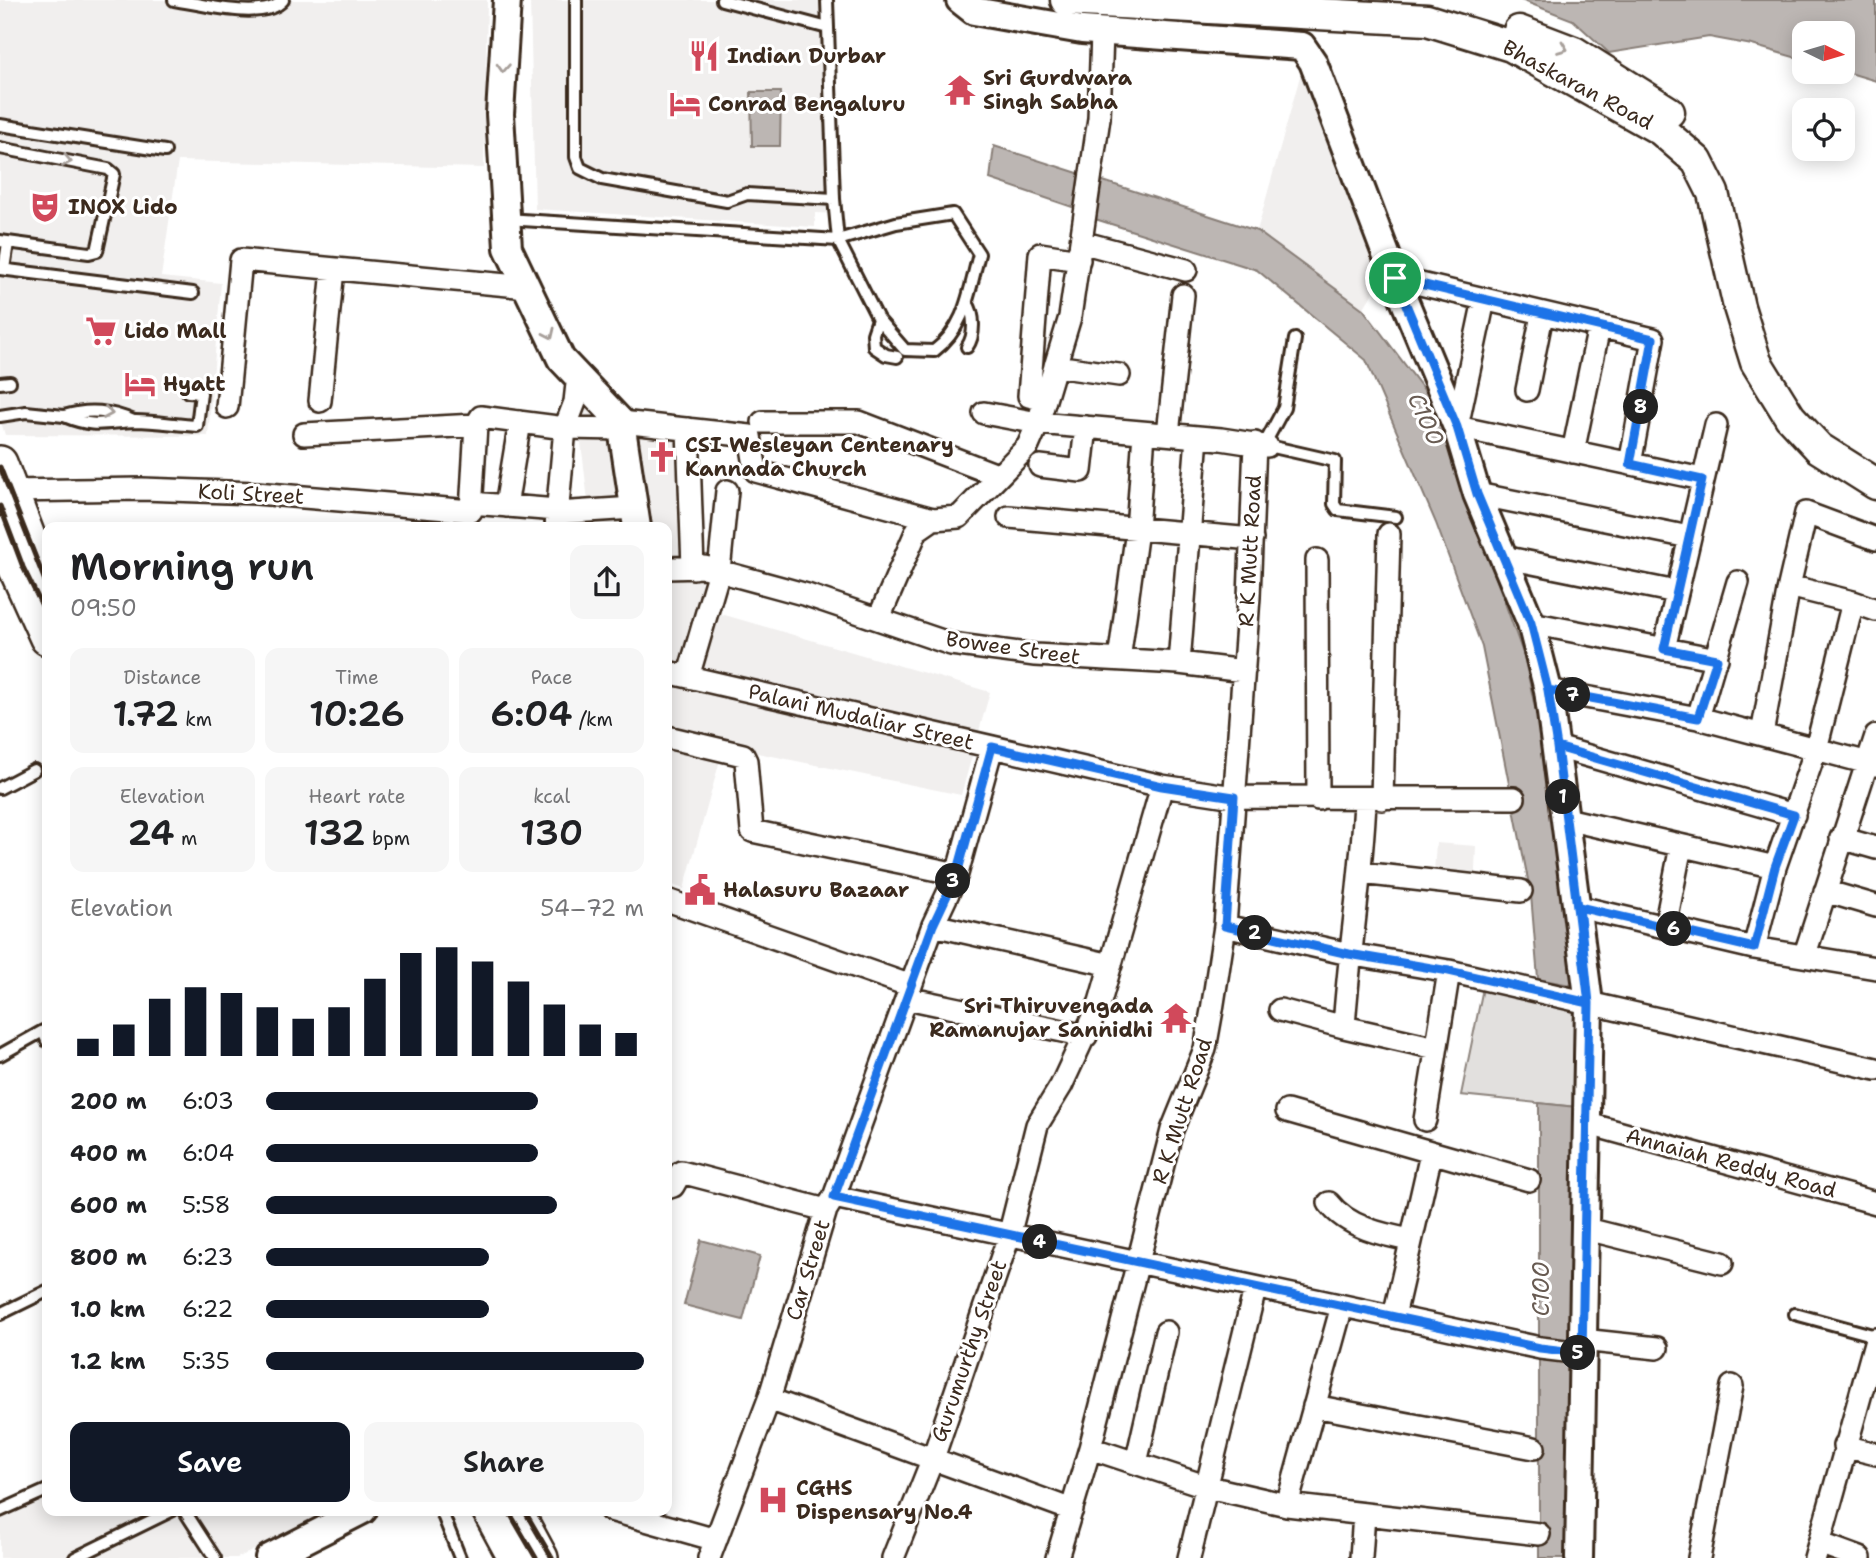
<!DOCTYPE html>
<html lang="en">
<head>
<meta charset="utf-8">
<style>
	:root { --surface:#fff; --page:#f6f6f6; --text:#202124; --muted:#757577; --accent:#111827 }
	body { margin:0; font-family:"Shantell Sans",sans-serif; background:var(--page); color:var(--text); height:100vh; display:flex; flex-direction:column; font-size:26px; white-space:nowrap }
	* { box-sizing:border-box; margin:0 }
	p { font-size:23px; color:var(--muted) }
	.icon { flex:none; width:38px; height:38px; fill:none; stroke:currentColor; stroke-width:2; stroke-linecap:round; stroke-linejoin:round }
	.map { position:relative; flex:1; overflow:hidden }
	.sheet { position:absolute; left:42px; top:522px; width:630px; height:994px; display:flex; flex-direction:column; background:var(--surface); border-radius:14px; box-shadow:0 4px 18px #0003 }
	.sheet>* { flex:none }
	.needle { width:46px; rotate:95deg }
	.fabs { position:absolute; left:1792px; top:21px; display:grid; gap:14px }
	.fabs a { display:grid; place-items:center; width:63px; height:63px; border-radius:14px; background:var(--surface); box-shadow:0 4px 18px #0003; font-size:35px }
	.pin { position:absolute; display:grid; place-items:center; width:60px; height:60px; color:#fff; margin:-30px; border:4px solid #fff; border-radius:50%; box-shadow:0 2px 7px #0007 }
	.km { position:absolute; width:35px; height:35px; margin:-18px; border-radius:50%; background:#222; color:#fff; font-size:19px; line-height:35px; text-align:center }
	.round { display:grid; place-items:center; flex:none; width:74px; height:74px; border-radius:14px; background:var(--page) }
	.head { display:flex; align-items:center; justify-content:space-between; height:119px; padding:0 28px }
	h1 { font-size:38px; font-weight:600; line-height:52px }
	.metrics { display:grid; grid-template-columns:repeat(3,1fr); gap:10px; height:119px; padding:7px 28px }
	.metrics div { display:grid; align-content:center; border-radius:14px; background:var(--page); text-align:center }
	.metrics b { font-size:35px; font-weight:600 }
	.metrics small { font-size:19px; font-weight:400 }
	.metrics p { font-size:19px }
	.chart { height:196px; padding:14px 28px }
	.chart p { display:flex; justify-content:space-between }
	.chart svg { width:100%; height:126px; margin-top:7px; stroke:var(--accent); stroke-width:6 }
	.primary-button { display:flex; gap:14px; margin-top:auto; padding:14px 28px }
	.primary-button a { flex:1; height:80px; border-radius:14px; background:var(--accent); color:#fff; font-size:28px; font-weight:600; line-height:80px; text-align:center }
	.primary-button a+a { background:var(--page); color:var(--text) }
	ul { padding:0 28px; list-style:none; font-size:23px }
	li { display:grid; grid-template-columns:112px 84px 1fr; align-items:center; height:52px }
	li i { height:18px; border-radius:9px; background:var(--accent) }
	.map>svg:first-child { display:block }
	.built { fill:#f1efee }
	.green { fill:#e2e0de; stroke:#8e857e; stroke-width:2 }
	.water { fill:#bcb6b3; stroke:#887e77; stroke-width:2 }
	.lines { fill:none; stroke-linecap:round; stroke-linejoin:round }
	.service-casing { stroke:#3b2a1e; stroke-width:16 }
	.minor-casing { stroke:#3b2a1e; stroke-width:26 }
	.tertiary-casing { stroke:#3b2a1e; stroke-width:32 }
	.secondary-casing { stroke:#3b2a1e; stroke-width:35 }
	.primary-casing { stroke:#3b2a1e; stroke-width:38 }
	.service { stroke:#fff; stroke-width:10 }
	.minor { stroke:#fff; stroke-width:21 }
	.tertiary { stroke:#fff; stroke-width:26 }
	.secondary { stroke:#fff; stroke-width:30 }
	.primary { stroke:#fff; stroke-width:33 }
	.rail { stroke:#3b2a1e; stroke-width:5 }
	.oneway { stroke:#a79f9a }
	.route-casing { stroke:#fff; stroke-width:14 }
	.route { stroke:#1a73e8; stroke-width:9 }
	.labels { text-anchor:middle; stroke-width:6; stroke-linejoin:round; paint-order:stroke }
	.poi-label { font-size:21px; font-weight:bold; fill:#3b2a1e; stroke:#fff; text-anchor:start }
	.street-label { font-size:21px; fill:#3b2a1e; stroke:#fff }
	.water-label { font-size:23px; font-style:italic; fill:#685b52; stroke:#fff }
</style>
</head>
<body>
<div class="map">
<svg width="1876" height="1558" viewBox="0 0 1876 1558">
	<rect width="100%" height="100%" fill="#fff"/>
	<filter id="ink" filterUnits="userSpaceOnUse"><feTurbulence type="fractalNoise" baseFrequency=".0143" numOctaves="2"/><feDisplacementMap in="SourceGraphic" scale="14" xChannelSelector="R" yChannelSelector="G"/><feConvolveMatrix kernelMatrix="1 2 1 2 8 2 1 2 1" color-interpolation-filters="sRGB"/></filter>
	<g filter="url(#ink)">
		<path class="built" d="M 0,0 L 487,0 L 484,168 L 178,161 L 161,277 L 221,283 L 208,436 L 5,435 L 0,419 Z
			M 530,0 L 834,0 L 843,214 L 815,213 L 815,227 L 535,209 Z
			M 1302,69 L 1382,278 L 1363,309 L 1257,231 Z
			M 576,399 L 683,424 L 704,609 L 990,692 L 961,795 L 724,746 L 684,889 L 667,883 L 667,527 L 591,527 Z
			M 1436,843 L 1476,846 L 1474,892 L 1433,886 Z
			M 47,1497 L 47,1510 L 338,1510 L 237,1558 L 0,1558 L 0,1518 Z"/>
		<path class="green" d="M 1483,988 L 1578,1006 L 1576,1107 L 1461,1095 Z"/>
		<path class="water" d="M 1521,0 L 1876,0 L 1876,81 L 1843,71 L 1843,33 L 1804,33 L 1804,60 L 1752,45 L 1709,37 L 1609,53 L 1573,20 Z
			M 751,92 L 781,92 L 780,146 L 752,146 Z
			M 994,146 L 1084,175 L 1078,209 L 990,179 Z
			M 1100,180 L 1257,231 L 1363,309 L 1433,402 L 1524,656 L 1554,796 L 1576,986 L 1538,979 L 1531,895 L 1482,647 L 1436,523 L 1366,360 L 1257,270 L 1092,218 Z
			M 1539,1103 L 1576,1107 L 1568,1558 L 1539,1558 Z
			M 701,1240 L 760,1256 L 743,1320 L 684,1305 Z"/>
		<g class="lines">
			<defs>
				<path id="service" d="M 174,0 C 201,4 265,22 283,0
					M 576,0 L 576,157 L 580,168 L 602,179 L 727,201 L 747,194 L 834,199 L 828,28
					M 722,0 L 828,28 L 827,0
					M 0,125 L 165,151
					M 0,148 L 108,169 L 114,174 L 97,251 L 89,253 L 0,241
					M 506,219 L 838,240 L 896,223 L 953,214 L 979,254 C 969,291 966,327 934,351 L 905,350 L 878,319 L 838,240 L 834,199
					M 0,269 L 193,293
					M 4,269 L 8,243
					M 967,303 C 975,314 975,336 967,347
					M 878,319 L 873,334 L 874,347 L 886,355 L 897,357
					M 0,383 L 10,382
					M 0,416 L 26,412 L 64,416
					M 134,421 C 110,411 90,408 64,416 C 95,429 106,422 136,421 C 156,421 177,425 197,426 L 201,393 L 188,392
					M 1264,445 L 1284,408 L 1295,339
					M 1269,446 L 1335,461 L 1334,504 L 1338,510 L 1396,517
					M 0,788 L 34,770
					M 0,1055 L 43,1031 L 47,1041
					M 0,1314 L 47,1291
					M 1795,1314 L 1876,1336
					M 184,1510 L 215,1558
					M 441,1510 L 460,1558
					M 0,1511 L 47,1490
					M 75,1558 L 173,1510"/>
				<path id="minor" d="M 1102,33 L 1099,118 L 1070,317 L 1038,423 L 1221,439 L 1267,446
					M 1081,242 L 1186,270
					M 1395,278 L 1653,339 L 1630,464
					M 1484,300 L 1457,427 L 1702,479
					M 1055,366 L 1119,375
					M 1527,390 L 1542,315
					M 1045,400 L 1029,396 L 1040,254 L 1079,260
					M 320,401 L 333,269
					M 227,407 L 241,260 L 528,287
					M 621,422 L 750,436 L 756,471 L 933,519
					M 763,422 L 859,422 L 997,475
					M 688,429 L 693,568
					M 304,434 L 476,425
					M 1168,434 L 1183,295
					M 1573,452 L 1599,327
					M 1040,466 L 1081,471 L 1086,427
					M 9,491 L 142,489 L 256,493 L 471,511 L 476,425 L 481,417 L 565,428 L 622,429
					M 1477,494 L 1689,537
					M 471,503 L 557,510
					M 506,506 L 520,422
					M 557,513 L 634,508
					M 1009,517 L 1252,539
					M 556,527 L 565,428 L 575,402 L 578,375
					M 1503,557 L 1676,592
					M 1317,560 L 1318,799
					M 667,568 L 704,567 L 807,595 L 951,644 L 1035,655 L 1179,663 L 1244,671
					M 1853,602 L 1876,610
					M 879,618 L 917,530 L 933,519 L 959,517 L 1028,446 L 1038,423 L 984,413
					M 1531,623 L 1717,659
					M 1664,649 L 1716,425
					M 1119,660 L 1137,530 L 1144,433
					M 1179,663 L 1197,437
					M 667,672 L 1162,786 L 1234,797 L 1514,798
					M 688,677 L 719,571 L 727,491
					M 1548,690 L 1698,718 L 1876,765
					M 1698,718 L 1738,582
					M 1762,734 L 1789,586 L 1806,513 L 1876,539
					M 667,737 L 743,755 L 746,761 L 752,831 L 957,874
					M 1557,747 L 1794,815
					M 1382,799 L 1389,534
					M 1365,800 C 1362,876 1349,951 1344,1027 L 1436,1048
					M 1566,819 L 1775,867
					M 1841,838 L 1876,848
					M 1361,873 L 1521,891
					M 1825,891 L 1876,906
					M 667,900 L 911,986
					M 1579,907 L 1754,948 L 1876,968
					M 933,925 L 1111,965
					M 1225,926 L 1349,954 L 1449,971 L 1876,1069
					M 1665,927 L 1681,846
					M 1754,948 L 1775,867 L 1816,749 L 1853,602 L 1789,586
					M 1805,954 L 1876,736
					M 907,998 L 1086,1036
					M 1280,1010 L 1344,1027
					M 1287,1111 L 1529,1180
					M 1425,1120 L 1449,971
					M 1585,1123 L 1876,1203
					M 667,1188 L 673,1186 L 681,1172 L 826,1210
					M 834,1197 L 1540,1348 L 1582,1353
					M 1329,1203 C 1347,1227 1383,1235 1411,1240
					M 1583,1228 L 1722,1263
					M 1394,1316 L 1431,1154
					M 1582,1340 L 1657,1348
					M 769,1399 L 1072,1510
					M 1314,1406 L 1534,1448
					M 1844,1446 L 1876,1454
					M 1090,1448 L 1208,1487 L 1287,1505 L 1539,1534
					M 1136,1463 L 1166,1332
					M 1287,1505 L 1342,1306
					M 610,1510 L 716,1540
					M 1819,1543 L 1860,1558
					M 709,1558 L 769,1399 L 826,1210 L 834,1197 L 933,925 L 957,874 L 992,747
					M 893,1558 L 933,1458 L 1009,1236 L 1037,1125 L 1061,1086 L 1100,1002 L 1162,786
					M 1057,1558 L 1090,1448 L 1172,1130 L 1205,1049 L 1212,1010 L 1225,926 L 1249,597 L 1255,443
					M 1189,1558 L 1255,1289
					M 1361,1558 L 1364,1514
					M 1699,1558 L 1732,1386
					M 1815,1558 L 1876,1339"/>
				<path id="tertiary" d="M 507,0 L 500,114 L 508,248 L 561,359 L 621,422 L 637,527
					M 960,0 L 974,11 L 1082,30 L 1302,46 L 1313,62 L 1395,278 L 1457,427 L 1477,494 L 1531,623 L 1548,690 L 1589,1003 L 1579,1558
					M 269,1558 L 363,1510"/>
				<path id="secondary" d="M 1066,0 L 1427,20 L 1511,46 L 1661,130 L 1697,161 L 1713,193 L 1739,307 L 1756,362 L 1790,417 L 1819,448 L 1876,484
					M 1519,31 L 1574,52 L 1669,112"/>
				<path id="primary" d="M 0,463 L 47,586
					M 0,534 L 47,638
					M 489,1510 L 515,1558
					M 515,1510 L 541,1558"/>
			</defs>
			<use href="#service" class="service-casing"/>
			<use href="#minor" class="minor-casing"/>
			<use href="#tertiary" class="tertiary-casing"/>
			<use href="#secondary" class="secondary-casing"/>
			<use href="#primary" class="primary-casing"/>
			<use href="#service" class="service"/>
			<use href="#minor" class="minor"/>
			<use href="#tertiary" class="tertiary"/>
			<use href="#secondary" class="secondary"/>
			<use href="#primary" class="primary"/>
			<path class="rail" d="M 0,467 L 47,586
				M 0,506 L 23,567 L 47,616
				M 508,1510 L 536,1558
				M 524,1510 L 552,1558"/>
		</g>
		<defs><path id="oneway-chevron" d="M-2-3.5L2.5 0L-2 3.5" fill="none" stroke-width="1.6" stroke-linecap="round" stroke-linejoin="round" transform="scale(1.75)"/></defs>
		<g class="oneway">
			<use href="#oneway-chevron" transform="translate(1563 48) rotate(21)"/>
			<use href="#oneway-chevron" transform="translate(503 68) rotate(93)"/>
			<use href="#oneway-chevron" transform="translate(67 161) rotate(11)"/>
			<use href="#oneway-chevron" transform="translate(550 334) rotate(65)"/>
			<use href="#oneway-chevron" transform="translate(108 413) rotate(10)"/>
		</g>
	</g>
	<g class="lines" filter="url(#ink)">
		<defs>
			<path id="route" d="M 1395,278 L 1457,427 L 1477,494 L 1531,623 L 1548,690 L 1557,747 L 1589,1003 L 1449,971 L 1349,954 L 1225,926 L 1234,797 L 1162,786 L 992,747 L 957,874 L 933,925 L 834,1197 L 1540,1348 L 1582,1353 L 1589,1003 L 1579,907 L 1754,948 L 1775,867 L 1794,815 L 1557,747 L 1548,690 L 1698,718 L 1717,659 L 1664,649 L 1702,480 L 1630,464 L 1653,339 L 1395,278"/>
		</defs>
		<use href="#route" class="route-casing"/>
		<use href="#route" class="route"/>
	</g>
	<defs>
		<symbol id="restaurant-bare" viewBox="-9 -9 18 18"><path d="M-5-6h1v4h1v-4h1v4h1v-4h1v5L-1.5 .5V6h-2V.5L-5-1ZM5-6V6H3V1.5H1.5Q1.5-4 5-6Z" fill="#d1495b" stroke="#fff" stroke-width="2.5" paint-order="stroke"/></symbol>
		<symbol id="temple-bare" viewBox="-9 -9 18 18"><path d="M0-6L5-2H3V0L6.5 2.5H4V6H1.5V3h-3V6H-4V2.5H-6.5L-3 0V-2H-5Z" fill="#d1495b" stroke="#fff" stroke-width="2.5" paint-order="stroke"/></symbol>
		<symbol id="hotel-bare" viewBox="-9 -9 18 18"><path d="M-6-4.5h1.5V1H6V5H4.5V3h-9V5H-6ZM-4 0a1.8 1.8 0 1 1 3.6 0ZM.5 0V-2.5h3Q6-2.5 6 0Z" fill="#d1495b" stroke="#fff" stroke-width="2.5" paint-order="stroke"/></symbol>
		<symbol id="theatre-bare" viewBox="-9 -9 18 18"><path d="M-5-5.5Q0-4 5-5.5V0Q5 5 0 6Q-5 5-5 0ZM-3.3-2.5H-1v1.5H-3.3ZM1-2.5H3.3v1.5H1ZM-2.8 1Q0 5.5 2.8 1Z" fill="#d1495b" stroke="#fff" stroke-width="2.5" paint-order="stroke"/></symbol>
		<symbol id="supermarket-bare" viewBox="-9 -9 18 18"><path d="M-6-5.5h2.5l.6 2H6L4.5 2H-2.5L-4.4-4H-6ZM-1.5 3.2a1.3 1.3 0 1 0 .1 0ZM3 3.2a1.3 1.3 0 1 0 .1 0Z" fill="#d1495b" stroke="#fff" stroke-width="2.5" paint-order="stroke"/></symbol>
		<symbol id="church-bare" viewBox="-9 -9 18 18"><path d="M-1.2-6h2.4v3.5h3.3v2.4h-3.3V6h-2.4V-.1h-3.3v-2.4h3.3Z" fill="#d1495b" stroke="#fff" stroke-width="2.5" paint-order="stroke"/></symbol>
		<symbol id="civic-bare" viewBox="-9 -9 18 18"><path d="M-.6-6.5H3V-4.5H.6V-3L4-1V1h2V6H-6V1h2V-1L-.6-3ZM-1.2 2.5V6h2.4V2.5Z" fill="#d1495b" stroke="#fff" stroke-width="2.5" paint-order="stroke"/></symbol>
		<symbol id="hospital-bare" viewBox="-9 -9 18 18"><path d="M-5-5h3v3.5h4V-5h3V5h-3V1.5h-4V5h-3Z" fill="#d1495b" stroke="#fff" stroke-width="2.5" paint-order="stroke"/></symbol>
	</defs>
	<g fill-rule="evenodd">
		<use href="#restaurant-bare" x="682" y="34" width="44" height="44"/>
		<use href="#temple-bare" x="938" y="68" width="44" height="44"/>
		<use href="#hotel-bare" x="663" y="82" width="44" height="44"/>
		<use href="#theatre-bare" x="23" y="185" width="44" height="44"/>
		<use href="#supermarket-bare" x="79" y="309" width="44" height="44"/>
		<use href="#hotel-bare" x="118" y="362" width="44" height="44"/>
		<use href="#church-bare" x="640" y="435" width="44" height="44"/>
		<use href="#civic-bare" x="678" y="868" width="44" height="44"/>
		<use href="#temple-bare" x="1154" y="996" width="44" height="44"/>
		<use href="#hospital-bare" x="751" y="1478" width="44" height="44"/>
	</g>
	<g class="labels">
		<g class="poi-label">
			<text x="727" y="63">Indian Durbar</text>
			<text x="983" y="85">Sri Gurdwara<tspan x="983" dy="24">Singh Sabha</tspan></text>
			<text x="708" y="111">Conrad Bengaluru</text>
			<text x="68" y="214">INOX Lido</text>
			<text x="124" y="338">Lido Mall</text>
			<text x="163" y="391">Hyatt</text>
			<text x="685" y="452">CSI Wesleyan Centenary<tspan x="685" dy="24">Kannada Church</tspan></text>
			<text x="723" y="897">Halasuru Bazaar</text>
			<text x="1153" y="1013" text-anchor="end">Sri Thiruvengada<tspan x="1153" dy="24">Ramanujar Sannidhi</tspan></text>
			<text x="796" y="1495">CGHS<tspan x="796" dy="24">Dispensary No.4</tspan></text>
		</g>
		<g class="street-label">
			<text transform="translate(1578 85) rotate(28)" y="7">Bhaskaran Road</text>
			<text transform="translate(251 494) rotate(3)" y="7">Koli Street</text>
			<text transform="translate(1250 551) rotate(-87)" y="7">R K Mutt Road</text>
			<text transform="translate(1013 648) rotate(8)" y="7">Bowee Street</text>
			<text transform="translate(861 717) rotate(13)" y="7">Palani Mudaliar Street</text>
			<text transform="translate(1182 1111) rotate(-72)" y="7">R K Mutt Road</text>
			<text transform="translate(1731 1163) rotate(15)" y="7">Annaiah Reddy Road</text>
			<text transform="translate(808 1270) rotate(-73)" y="7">Car Street</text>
			<text transform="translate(969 1351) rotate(-71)" y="7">Gurumurthy Street</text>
		</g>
		<g class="water-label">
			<text transform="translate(1426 419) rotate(65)" y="8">C100</text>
			<text transform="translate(1541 1289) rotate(-90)" y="8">C100</text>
		</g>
	</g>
</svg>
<div class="fabs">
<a><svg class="needle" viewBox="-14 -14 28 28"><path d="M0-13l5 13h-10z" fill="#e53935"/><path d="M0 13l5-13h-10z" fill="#757577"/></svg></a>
<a><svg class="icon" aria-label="locate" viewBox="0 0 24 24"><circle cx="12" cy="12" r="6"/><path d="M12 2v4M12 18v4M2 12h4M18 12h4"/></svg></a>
</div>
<div class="pin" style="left:1395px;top:278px;background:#1e9e55"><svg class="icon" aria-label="arrive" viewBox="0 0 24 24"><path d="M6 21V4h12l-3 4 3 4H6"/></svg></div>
<b class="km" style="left:1563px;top:797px">1</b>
<b class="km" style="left:1255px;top:933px">2</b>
<b class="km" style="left:953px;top:881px">3</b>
<b class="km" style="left:1040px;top:1242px">4</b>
<b class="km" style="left:1578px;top:1353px">5</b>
<b class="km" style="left:1674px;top:929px">6</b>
<b class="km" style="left:1573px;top:695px">7</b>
<b class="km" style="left:1641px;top:407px">8</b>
<section class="sheet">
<div class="head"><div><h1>Morning run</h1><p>09:50</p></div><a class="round"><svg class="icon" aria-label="share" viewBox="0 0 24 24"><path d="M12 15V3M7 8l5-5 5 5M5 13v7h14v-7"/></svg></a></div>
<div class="metrics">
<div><p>Distance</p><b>1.72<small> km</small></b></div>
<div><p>Time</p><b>10:26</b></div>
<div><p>Pace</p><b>6:04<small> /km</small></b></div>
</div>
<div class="metrics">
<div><p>Elevation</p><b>24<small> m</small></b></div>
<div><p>Heart rate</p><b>132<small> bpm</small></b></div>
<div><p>kcal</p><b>130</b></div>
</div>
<div class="chart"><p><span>Elevation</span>54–72 m</p>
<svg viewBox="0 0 160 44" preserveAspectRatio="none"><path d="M5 44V38M15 44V33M25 44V24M35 44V20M45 44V22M55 44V27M65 44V31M75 44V27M85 44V17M95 44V8M105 44V6M115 44V11M125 44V18M135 44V26M145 44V33M155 44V36"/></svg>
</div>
<ul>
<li><b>200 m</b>6:03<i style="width:72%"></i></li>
<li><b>400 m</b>6:04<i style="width:72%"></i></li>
<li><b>600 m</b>5:58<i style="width:77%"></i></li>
<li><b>800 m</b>6:23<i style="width:59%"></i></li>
<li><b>1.0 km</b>6:22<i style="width:59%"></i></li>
<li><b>1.2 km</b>5:35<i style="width:100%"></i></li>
</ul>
<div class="primary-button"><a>Save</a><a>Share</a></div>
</section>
</div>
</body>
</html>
